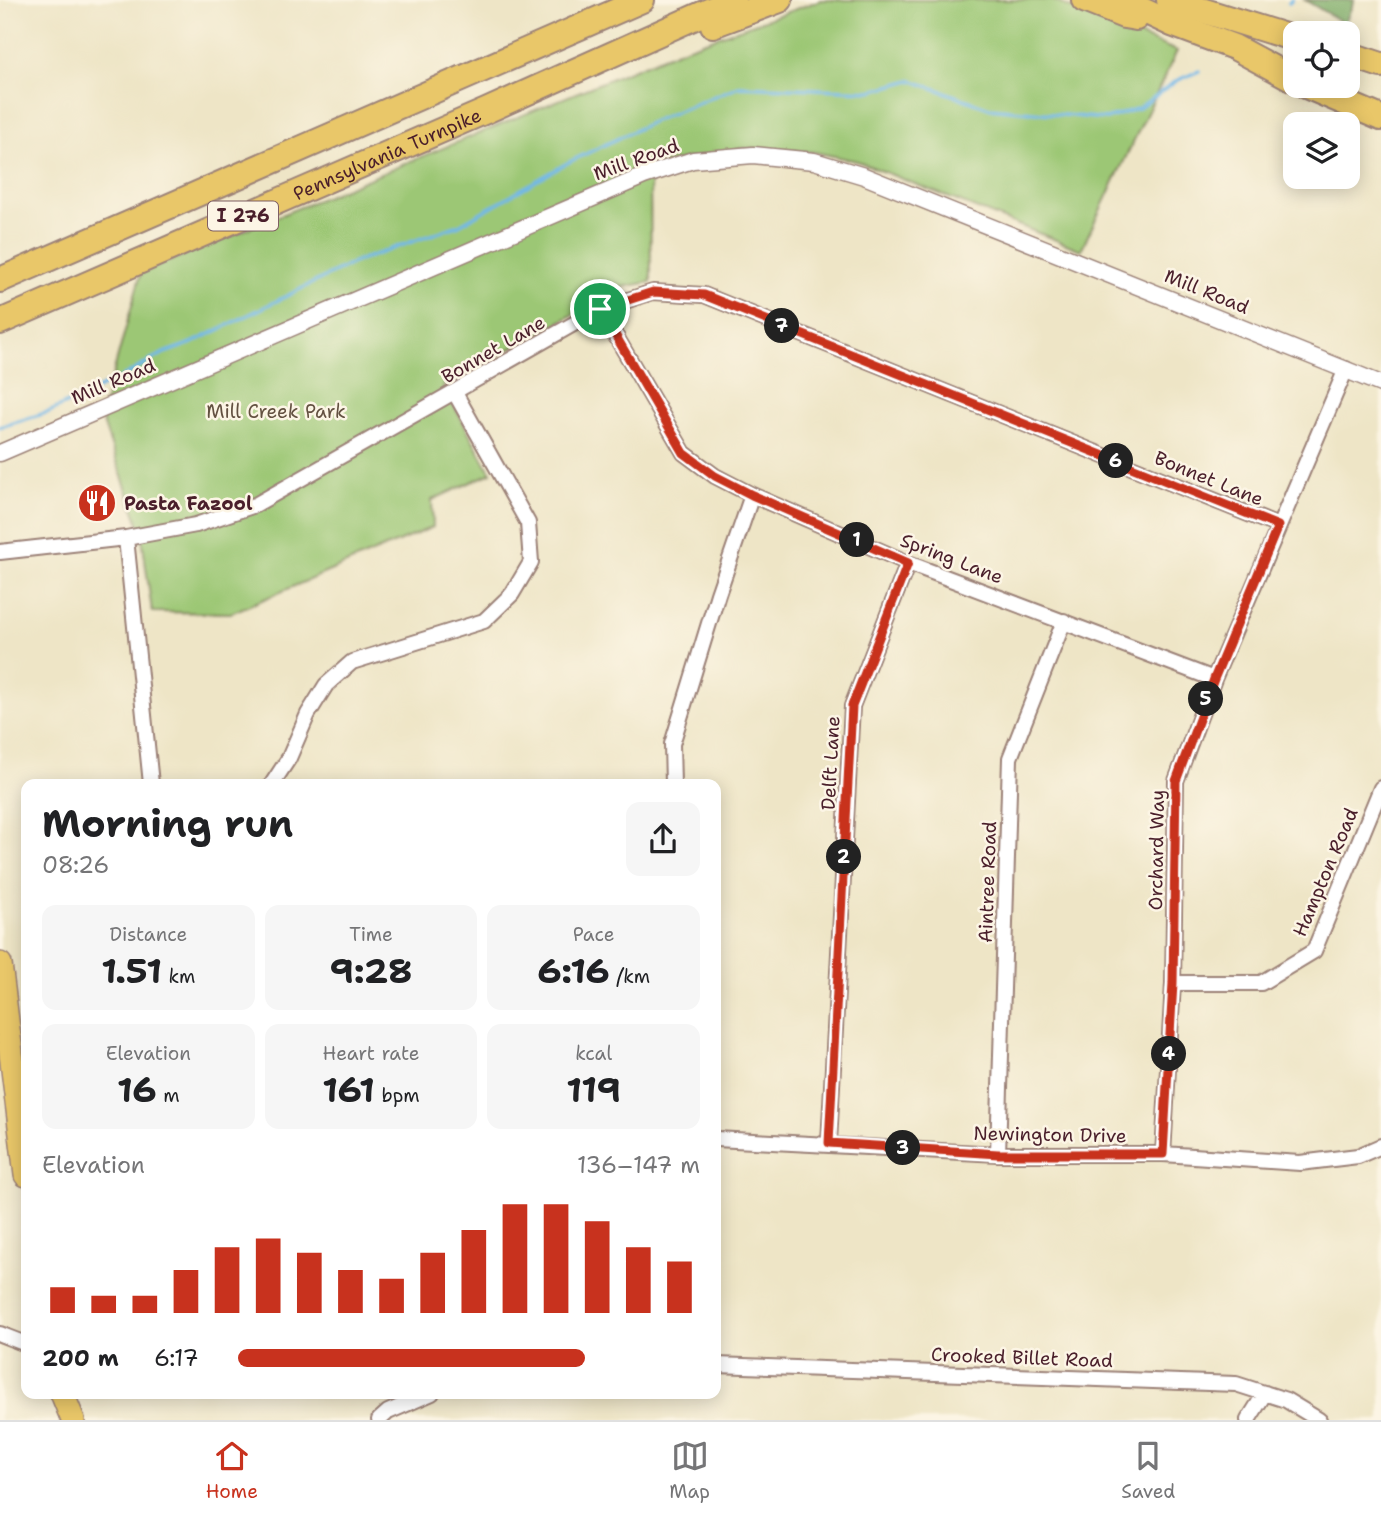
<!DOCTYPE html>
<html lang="en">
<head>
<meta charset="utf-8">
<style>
	:root { --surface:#fff; --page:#f6f6f6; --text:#202124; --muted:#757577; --line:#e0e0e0; --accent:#c8321e }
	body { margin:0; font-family:"Shantell Sans",sans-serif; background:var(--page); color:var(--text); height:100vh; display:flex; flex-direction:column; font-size:26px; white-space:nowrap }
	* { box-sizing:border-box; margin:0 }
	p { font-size:23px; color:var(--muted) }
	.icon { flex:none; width:38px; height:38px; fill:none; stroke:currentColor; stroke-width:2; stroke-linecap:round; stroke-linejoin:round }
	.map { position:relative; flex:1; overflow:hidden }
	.panel { position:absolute; left:21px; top:779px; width:700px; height:620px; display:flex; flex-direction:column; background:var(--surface); border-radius:14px; box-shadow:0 4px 18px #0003 }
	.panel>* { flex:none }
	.fabs { position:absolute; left:1283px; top:21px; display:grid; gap:14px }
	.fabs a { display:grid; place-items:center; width:77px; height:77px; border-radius:14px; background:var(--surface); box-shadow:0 4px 18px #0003; font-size:35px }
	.pin { position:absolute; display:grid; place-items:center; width:60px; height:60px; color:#fff; margin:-30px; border:4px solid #fff; border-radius:50%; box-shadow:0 2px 7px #0007 }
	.km { position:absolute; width:35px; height:35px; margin:-18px; border-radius:50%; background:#222; color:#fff; font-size:19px; line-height:35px; text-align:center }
	.round { display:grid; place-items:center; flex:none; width:74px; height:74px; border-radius:14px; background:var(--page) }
	.overview { display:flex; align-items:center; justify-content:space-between; height:119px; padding:0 21px }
	h1 { font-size:38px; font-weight:700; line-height:52px }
	.stats { display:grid; grid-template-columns:repeat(3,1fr); gap:10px; height:119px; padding:7px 21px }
	.stats div { display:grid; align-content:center; border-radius:14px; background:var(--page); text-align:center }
	.stats b { font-size:35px; font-weight:700 }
	.stats small { font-size:19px; font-weight:400 }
	.stats p { font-size:19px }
	.chart { height:196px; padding:14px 21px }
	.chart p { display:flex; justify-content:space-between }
	.chart svg { width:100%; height:126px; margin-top:7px; stroke:var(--accent); stroke-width:6 }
	ul { padding:0 21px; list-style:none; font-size:23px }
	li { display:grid; grid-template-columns:112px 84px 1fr; align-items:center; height:52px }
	li i { height:18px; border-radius:9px; background:var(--accent) }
	.dock { display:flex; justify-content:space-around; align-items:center; height:98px; border-top:2px solid var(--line); background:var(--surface); font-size:19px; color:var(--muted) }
	.dock a { display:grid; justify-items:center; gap:4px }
	.dock .active { color:var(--accent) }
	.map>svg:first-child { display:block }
	.green { fill:#9cc774; stroke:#737350; stroke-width:2 }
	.forest { fill:#7dac66; stroke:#646648; stroke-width:2 }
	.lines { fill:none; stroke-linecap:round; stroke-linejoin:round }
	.stream { stroke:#71b8e8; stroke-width:3.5 }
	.minor-casing { stroke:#9c8278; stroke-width:18 }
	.tertiary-casing { stroke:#9c8278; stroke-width:19 }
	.trunk-casing { stroke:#9c8278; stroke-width:26 }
	.motorway-casing { stroke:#9c8278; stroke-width:28 }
	.minor { stroke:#fff; stroke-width:14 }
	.tertiary { stroke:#fff; stroke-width:16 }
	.trunk { stroke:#e9c769; stroke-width:23 }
	.motorway { stroke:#e9c769; stroke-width:24 }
	.route-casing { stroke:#fff; stroke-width:14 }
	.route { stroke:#c8321e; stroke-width:9 }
	.labels { text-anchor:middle; stroke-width:5; stroke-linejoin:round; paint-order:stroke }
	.shield { fill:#fcf5e5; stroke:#7f5f63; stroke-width:2 }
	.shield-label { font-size:18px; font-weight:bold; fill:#4a1f2b }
	.street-label { font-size:19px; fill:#4a1f2b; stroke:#fcf5e5 }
	.park-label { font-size:19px; fill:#635141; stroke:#fcf5e5 }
	.poi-label { font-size:19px; font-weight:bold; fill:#4a1f2b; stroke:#fcf5e5; text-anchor:start }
</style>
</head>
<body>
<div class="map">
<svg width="1381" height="1420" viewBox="0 0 1381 1420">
	<rect width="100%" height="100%" fill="#fcf5e5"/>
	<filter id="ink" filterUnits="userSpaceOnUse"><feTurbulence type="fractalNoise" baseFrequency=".0143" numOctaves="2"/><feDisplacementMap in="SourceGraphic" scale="14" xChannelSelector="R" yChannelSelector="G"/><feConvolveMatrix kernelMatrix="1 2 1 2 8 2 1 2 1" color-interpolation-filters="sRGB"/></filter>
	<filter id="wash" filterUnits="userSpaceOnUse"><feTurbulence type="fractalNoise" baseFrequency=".00686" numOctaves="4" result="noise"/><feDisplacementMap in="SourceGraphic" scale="28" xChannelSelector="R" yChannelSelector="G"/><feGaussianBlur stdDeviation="1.57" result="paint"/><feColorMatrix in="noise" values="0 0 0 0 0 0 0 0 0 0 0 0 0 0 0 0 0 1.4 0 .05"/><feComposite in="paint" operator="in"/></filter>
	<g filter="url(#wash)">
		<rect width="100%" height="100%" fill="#eee5c6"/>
		<path class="green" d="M 821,0 L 1052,0 L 1177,51 L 1081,250 L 857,161 L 814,152 L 744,148 L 650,166 L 651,282 L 623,287 L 443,386 L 491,473 L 432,500 L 433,527 L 231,613 L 152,612 L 141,530 L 101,417 L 141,273 L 680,50 Z"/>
		<path class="forest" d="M 1305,0 L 1354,0 L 1345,24 Z"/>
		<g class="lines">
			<path class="stream" d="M 1289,3 L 1292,0
				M 0,427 L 49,412 L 122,377 L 164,353 L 192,343 L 355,262 L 459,225 L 569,162 L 656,120 L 739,86 L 871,91 L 911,80 L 989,108 L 1106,119 L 1139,108 L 1176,81 L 1199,71"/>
		</g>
	</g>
	<g filter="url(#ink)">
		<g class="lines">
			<defs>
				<path id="minor" d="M 600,309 L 684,453 L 715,476 L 752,495 L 908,563 L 1214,679
					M 126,538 L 151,784
					M 0,552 L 126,538 L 196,525 L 255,505 L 600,309 L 653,292 L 704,295 L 1278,526
					M 272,784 L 289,758 L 308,714 L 326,685 L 352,662 L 484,621 L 512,594 L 531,562 L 528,523 L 455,393
					M 673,784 L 672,744 L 718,594 L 752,495
					M 1173,983 L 1261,983 L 1314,951 L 1381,788
					M 716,1139 L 998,1154 L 1163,1154 L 1300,1163 L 1358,1156 L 1381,1146
					M 829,1143 L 852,706 L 908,563
					M 998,1154 L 1010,758 L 1064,621
					M 1163,1154 L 1173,983 L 1176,781 L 1214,679 L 1346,369
					M 0,1334 L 26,1344
					M 716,1365 L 1236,1384 L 1286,1400 L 1319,1420
					M 379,1420 L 388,1412 L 432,1393
					M 1248,1420 L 1265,1393"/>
				<path id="tertiary" d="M 0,453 L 644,176 L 693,160 L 753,155 L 814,161 L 864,176 L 1381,384"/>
				<path id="trunk" d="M 0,964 L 26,1175
					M 62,1393 L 73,1420"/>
				<g id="motorway">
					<path d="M 1084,0 L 1124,16 L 1136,18"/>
					<path d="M 1121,0 L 1172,24 L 1234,47 L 1295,80"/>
					<path d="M 1169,0 L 1295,39"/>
					<path d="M 713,25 L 780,0"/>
					<path d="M 1348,54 L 1381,65"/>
					<path d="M 1306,86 L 1381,118"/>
					<path d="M 0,280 L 642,0"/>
					<path id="s1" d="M 0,322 L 486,111 L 733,0"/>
				</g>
			</defs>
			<use href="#minor" class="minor-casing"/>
			<use href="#tertiary" class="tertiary-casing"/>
			<use href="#trunk" class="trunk-casing"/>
			<use href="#motorway" class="motorway-casing"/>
			<use href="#minor" class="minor"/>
			<use href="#tertiary" class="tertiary"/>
			<use href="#trunk" class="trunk"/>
			<use href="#motorway" class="motorway"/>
		</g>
	</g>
	<g class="lines" filter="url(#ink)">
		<defs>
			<path id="route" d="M 653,292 L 704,295 L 1278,526 L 1214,679 L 1176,781 L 1173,983 L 1163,1154 L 998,1154 L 829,1143 L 852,706 L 908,563 L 752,495 L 715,476 L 684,453 L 600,309 Z"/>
		</defs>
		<use href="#route" class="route-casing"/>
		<use href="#route" class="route"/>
	</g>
	<defs>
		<symbol id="restaurant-disc" viewBox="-11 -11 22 22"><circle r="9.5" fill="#c8321e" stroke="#fcf5e5"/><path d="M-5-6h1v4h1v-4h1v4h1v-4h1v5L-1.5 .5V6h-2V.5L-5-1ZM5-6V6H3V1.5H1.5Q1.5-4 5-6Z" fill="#fff"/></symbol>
	</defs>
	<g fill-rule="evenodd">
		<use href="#restaurant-disc" x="75" y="481" width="44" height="44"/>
	</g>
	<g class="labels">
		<rect class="shield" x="208" y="201.5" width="70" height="29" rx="5"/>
		<g class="shield-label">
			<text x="243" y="222">I 276</text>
		</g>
		<g class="street-label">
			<text dy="7" stroke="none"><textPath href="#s1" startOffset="422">Pennsylvania Turnpike</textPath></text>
			<text transform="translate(636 159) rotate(-20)" y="7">Mill Road</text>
			<text transform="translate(1207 291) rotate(22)" y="7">Mill Road</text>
			<text transform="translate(493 349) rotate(-30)" y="7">Bonnet Lane</text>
			<text transform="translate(113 381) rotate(-23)" y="7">Mill Road</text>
			<text transform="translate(1209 478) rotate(22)" y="7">Bonnet Lane</text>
			<text transform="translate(952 558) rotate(21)" y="7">Spring Lane</text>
			<text transform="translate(830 763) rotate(-87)" y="7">Delft Lane</text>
			<text transform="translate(1156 850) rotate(-89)" y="7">Orchard Way</text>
			<text transform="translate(1325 872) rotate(-67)" y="7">Hampton Road</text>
			<text transform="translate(987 882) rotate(-88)" y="7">Aintree Road</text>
			<text transform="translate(1050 1134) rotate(1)" y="7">Newington Drive</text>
			<text transform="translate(1022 1357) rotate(2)" y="7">Crooked Billet Road</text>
		</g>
		<g class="park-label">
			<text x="276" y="418">Mill Creek Park</text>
		</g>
		<g class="poi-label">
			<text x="124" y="510">Pasta Fazool</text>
		</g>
	</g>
</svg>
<div class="fabs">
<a><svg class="icon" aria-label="locate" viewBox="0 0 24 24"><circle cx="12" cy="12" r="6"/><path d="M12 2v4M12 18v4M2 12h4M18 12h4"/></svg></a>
<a><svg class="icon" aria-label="layers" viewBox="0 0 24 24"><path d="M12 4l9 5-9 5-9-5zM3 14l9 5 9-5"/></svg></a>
</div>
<div class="pin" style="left:600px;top:309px;background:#1e9e55"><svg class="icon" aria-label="arrive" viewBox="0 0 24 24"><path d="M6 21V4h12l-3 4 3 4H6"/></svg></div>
<b class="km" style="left:857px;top:540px">1</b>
<b class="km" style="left:844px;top:857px">2</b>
<b class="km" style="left:903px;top:1148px">3</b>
<b class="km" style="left:1169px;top:1054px">4</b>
<b class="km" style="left:1206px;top:699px">5</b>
<b class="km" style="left:1116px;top:461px">6</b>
<b class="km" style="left:782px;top:326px">7</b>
<section class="panel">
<div class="overview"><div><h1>Morning run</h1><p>08:26</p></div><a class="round"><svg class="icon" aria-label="share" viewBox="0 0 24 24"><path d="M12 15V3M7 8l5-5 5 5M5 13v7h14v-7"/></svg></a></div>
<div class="stats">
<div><p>Distance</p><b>1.51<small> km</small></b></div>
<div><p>Time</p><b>9:28</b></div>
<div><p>Pace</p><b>6:16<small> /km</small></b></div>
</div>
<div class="stats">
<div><p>Elevation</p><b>16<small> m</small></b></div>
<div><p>Heart rate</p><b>161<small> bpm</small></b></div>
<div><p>kcal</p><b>119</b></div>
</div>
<div class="chart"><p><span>Elevation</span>136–147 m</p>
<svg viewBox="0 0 160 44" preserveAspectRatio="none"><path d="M5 44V35M15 44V38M25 44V38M35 44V29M45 44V21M55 44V18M65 44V23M75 44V29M85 44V32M95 44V23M105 44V15M115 44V6M125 44V6M135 44V12M145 44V21M155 44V26"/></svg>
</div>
<ul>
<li><b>200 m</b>6:17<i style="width:75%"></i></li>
</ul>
</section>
</div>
<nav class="dock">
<a class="active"><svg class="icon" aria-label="home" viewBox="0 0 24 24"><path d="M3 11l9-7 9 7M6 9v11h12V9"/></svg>Home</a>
<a><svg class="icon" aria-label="map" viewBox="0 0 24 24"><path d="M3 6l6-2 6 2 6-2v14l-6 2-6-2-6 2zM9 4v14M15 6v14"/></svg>Map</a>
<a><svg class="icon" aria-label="saved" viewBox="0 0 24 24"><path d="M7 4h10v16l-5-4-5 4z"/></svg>Saved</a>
</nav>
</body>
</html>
